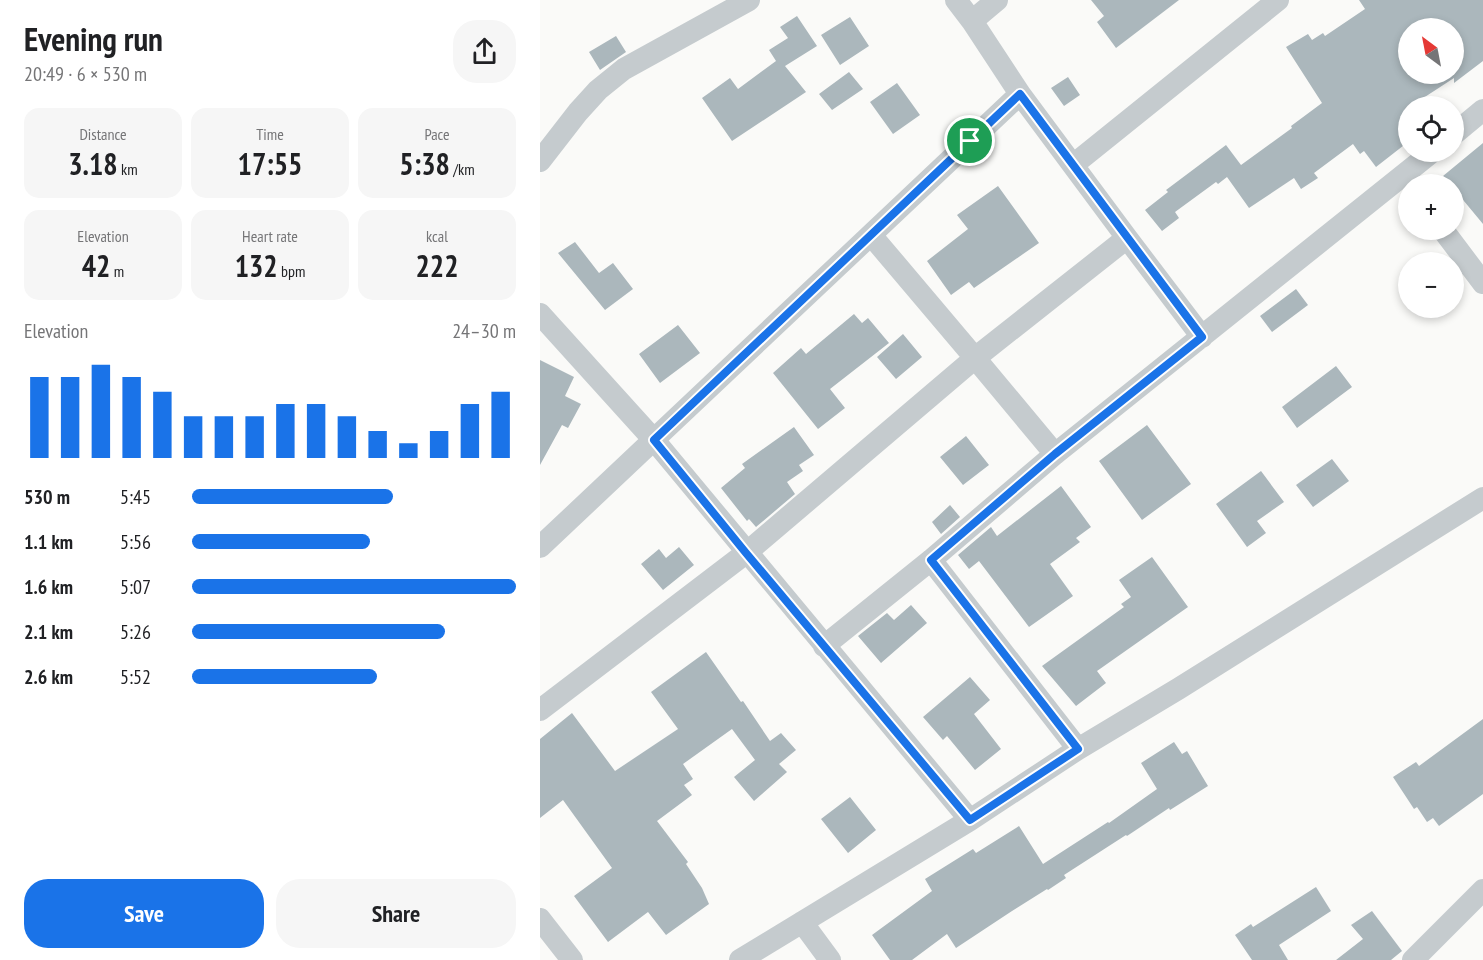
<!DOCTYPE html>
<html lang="en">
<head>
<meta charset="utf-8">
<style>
	:root { --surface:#fff; --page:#f6f6f6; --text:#202124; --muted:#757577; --accent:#1a73e8 }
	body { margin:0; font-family:"PT Sans Narrow",sans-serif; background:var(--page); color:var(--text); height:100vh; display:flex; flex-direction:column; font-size:22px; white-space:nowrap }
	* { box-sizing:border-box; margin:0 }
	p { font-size:20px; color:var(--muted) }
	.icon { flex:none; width:33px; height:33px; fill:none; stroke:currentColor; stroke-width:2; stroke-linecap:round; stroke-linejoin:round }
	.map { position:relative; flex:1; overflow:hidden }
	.panel { display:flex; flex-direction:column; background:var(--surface); width:540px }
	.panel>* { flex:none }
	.needle { width:39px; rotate:328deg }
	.fabs { position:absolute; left:858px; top:18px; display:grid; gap:12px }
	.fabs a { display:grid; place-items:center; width:66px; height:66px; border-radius:50%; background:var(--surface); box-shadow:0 3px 9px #0003; font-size:30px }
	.pin { position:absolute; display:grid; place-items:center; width:51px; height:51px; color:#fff; margin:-26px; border:3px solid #fff; border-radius:50%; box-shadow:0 2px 6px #0007 }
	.round { display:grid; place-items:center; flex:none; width:63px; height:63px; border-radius:24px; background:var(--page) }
	.headline { display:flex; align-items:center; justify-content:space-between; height:102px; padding:0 24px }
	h1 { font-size:33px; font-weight:600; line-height:45px }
	.figures { display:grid; grid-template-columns:repeat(3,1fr); gap:9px; height:102px; padding:6px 24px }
	.figures div { display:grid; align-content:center; border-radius:15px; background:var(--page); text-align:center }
	.figures b { font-size:30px; font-weight:600 }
	.figures small { font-size:16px; font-weight:400 }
	.figures p { font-size:16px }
	.chart { height:168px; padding:12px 24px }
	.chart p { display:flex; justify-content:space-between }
	.chart svg { width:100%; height:108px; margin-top:6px; stroke:var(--accent); stroke-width:6 }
	.button { display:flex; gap:12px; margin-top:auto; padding:12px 24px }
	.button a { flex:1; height:69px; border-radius:24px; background:var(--accent); color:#fff; font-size:24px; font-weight:600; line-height:69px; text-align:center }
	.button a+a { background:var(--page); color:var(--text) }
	ul { padding:0 24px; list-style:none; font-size:20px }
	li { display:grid; grid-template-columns:96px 72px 1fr; align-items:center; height:45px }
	li i { height:15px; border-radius:8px; background:var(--accent) }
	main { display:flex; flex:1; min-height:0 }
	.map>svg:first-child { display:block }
	.building { fill:#abb7bc; fill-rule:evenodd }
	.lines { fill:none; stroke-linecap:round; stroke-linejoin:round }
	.minor { stroke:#c5cbce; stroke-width:22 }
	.route-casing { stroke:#fff; stroke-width:12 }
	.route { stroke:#1a73e8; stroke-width:8 }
</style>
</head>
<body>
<main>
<section class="panel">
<div class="headline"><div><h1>Evening run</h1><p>20:49 · 6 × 530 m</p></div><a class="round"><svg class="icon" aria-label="share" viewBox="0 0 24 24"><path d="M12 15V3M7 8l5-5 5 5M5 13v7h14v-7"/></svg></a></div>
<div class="figures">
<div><p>Distance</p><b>3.18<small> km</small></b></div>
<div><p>Time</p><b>17:55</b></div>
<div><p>Pace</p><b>5:38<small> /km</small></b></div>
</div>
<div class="figures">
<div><p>Elevation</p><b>42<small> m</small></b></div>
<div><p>Heart rate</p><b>132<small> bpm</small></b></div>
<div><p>kcal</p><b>222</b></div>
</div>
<div class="chart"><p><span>Elevation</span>24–30 m</p>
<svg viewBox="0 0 160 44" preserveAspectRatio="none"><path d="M5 44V11M15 44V11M25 44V6M35 44V11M45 44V17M55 44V27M65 44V27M75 44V27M85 44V22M95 44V22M105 44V27M115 44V33M125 44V38M135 44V33M145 44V22M155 44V17"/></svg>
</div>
<ul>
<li><b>530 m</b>5:45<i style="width:62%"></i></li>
<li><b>1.1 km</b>5:56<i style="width:55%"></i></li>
<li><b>1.6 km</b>5:07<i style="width:100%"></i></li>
<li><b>2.1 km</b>5:26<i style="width:78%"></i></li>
<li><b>2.6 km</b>5:52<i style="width:57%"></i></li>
</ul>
<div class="button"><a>Save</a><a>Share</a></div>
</section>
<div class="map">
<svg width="943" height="960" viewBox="0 0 943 960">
	<rect width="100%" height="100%" fill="#fafaf8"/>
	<path class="building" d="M 551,0 L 639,0 L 576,48 L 557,22 L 564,16 Z
		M 819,0 L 943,0 L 943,61 L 914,83 L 914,78 L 871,106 L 868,106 L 868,142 L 836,167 L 824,151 L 820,154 L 813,144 L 774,173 L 778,178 L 761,189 L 754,178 L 709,208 L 687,177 L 678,184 L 676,182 L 635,212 L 639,218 L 622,231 L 605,210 L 628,192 L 626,190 L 686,145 L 701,165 L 752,128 L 751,126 L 782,103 L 746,47 L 768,34 L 772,40 L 783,33 L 785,36 L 825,9 ZM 868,28 L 914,28 L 914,74 L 868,74 Z
		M 257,16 L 277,46 L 245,66 L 266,92 L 192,141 L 162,98 L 190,78 L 198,89 L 236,61 L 229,50 L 248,38 L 240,27 Z
		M 310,17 L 329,46 L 300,65 L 281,35 Z
		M 76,36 L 86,52 L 60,70 L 49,52 Z
		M 309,72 L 323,89 L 292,110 L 279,94 Z
		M 528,77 L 540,95 L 524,106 L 511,88 Z
		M 357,83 L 380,115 L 353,134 L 330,102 Z
		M 943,143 L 943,224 L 914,189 L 914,184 L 910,184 L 903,176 Z
		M 458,186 L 499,243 L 434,288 L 429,282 L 411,295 L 387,261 L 428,229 L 417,215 Z
		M 35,242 L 59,273 L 73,263 L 93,289 L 65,310 L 18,253 Z
		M 756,289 L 768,305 L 732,332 L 720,316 Z
		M 314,314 L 322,323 L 328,318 L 349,343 L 290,389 L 305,408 L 278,429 L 233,373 L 261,348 L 266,354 Z
		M 138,325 L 160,353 L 120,383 L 99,354 Z
		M 363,334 L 382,357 L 356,379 L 337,357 Z
		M 0,360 L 34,377 L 25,396 L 41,404 L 28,428 L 22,425 L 0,465 Z
		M 796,366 L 812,387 L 757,428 L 742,407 Z
		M 607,425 L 651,484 L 602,520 L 559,461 Z
		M 254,427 L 274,455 L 259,465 L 263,471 L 247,482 L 255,494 L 216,527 L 209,519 L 207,521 L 181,488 L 205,468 L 202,464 Z
		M 426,436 L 449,465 L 423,485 L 400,457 Z
		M 792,459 L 809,481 L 773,507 L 756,485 Z
		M 721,471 L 744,502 L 717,521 L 726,533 L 707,547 L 676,504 Z
		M 521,486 L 551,527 L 536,538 L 540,542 L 510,564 L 533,596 L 489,627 L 439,561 L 429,569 L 418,555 L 451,527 L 457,536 Z
		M 410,505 L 420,517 L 401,534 L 392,522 Z
		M 139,547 L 154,565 L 123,590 L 101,564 L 119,549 L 126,558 Z
		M 612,557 L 648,607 L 557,671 L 566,683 L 536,706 L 502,666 L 584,607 L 581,604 L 591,597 L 579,580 Z
		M 371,605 L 387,623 L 341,663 L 318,636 L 347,613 L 354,620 Z
		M 166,652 L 201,702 L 203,701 L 230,741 L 241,733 L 256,750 L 239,764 L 247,772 L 214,801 L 194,777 L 215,760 L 192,729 L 143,764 L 153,779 L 144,785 L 152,795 L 117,821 L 148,862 L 146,864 L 162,888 L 169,904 L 126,935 L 108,912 L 68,942 L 34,896 L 72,868 L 23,800 L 0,818 L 0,739 L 32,713 L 75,771 L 138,729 L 111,692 Z
		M 430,677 L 450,700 L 434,714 L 461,749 L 435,770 L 407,736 L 403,740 L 383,717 Z
		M 943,719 L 943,794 L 899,826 L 893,818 L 887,822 L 877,807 L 874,809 L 853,777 L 876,762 L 879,766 Z
		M 634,742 L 642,754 L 647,751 L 668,786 L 630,810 L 629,808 L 587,836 L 586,835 L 524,875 L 526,878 L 508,890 L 507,889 L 472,911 L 416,948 L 407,934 L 372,960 L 350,960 L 332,935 L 392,891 L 385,879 L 433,849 L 436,853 L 479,826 L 503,864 L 568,822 L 569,823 L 617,789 L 601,763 Z
		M 310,797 L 336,830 L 308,853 L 281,819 Z
		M 776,887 L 791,911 L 739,945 L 748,960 L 712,960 L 695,935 L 711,924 L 713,927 Z
		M 832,911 L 862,951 L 851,960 L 796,960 L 823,939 L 811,925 Z"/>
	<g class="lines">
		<path class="minor" d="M 416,0 L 432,21 L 480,94 L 587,238 L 662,337
			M 432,21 L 457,0
			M 914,134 L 943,110
			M 0,161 L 38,112 L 58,90 L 84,69 L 209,0
			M 533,165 L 738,0
			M 903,230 L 943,283
			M 331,235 L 435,358 L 515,454
			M 0,314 L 114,440 L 430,820
			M 0,547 L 480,94
			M 391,560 L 538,749
			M 284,646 L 391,560 L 515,454 L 892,152
			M 0,710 L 206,553 L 435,358 L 587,238
			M 0,919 L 32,960
			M 262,922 L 290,960
			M 200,960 L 430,820 L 538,749 L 638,689 L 943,498
			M 873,960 L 943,890"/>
	</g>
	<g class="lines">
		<defs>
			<path id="route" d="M 480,94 L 662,337 L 515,454 L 391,560 L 538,749 L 430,820 L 206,553 L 114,440 Z"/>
		</defs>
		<use href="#route" class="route-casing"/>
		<use href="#route" class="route"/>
	</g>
</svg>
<div class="fabs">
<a><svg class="needle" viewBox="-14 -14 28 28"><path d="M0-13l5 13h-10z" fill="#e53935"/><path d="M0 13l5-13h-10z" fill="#757577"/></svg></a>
<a><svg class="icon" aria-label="locate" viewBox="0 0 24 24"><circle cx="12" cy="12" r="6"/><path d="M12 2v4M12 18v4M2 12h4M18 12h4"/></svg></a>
<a>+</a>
<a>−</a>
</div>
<div class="pin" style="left:430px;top:141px;background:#1e9e55"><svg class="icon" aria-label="arrive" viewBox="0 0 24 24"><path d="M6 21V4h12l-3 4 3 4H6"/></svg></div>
</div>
</main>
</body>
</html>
